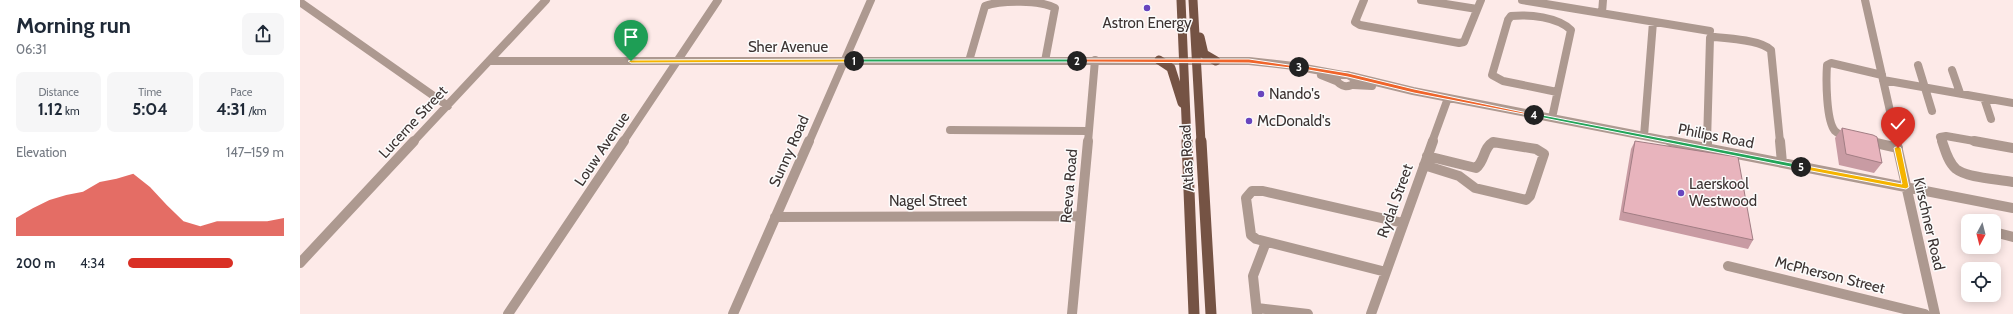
<!DOCTYPE html>
<html lang="en">
<head>
<meta charset="utf-8">
<style>
	:root { --surface:#fff; --page:#f6f6f7; --text:#1f2937; --muted:#747a83; --accent:#d93025 }
	body { margin:0; font-family:Cabin,sans-serif; background:var(--page); color:var(--text); height:100vh; display:flex; flex-direction:column; font-size:15px; white-space:nowrap }
	* { box-sizing:border-box; margin:0 }
	p { font-size:13px; color:var(--muted) }
	.icon { flex:none; width:22px; height:22px; fill:none; stroke:currentColor; stroke-width:2; stroke-linecap:round; stroke-linejoin:round }
	.map { position:relative; flex:1; overflow:hidden }
	.drawer { display:flex; flex-direction:column; background:var(--surface); width:300px }
	.drawer>* { flex:none }
	.needle { width:26px; rotate:187deg }
	.buttons { position:absolute; left:1661px; top:214px; display:grid; gap:8px }
	.buttons a { display:grid; place-items:center; width:40px; height:40px; border-radius:8px; background:var(--surface); box-shadow:0 2px 10px #0003; font-size:20px }
	.pin { position:absolute; display:grid; place-items:center; width:34px; height:34px; color:#fff; margin:-41px -17px; border-radius:50% 50% 50% 0; rotate:-45deg; box-shadow:0 0 4px #0007 }
	.pin .icon { rotate:45deg }
	.km { position:absolute; width:20px; height:20px; margin:-10px; border-radius:50%; background:#222; color:#fff; font-size:11px; line-height:20px; text-align:center }
	.round { display:grid; place-items:center; flex:none; width:42px; height:42px; border-radius:8px; background:var(--page) }
	.overview { display:flex; align-items:center; justify-content:space-between; height:68px; padding:0 16px }
	h1 { font-size:22px; font-weight:800; line-height:30px }
	.figures { display:grid; grid-template-columns:repeat(3,1fr); gap:6px; height:68px; padding:4px 16px }
	.figures div { display:grid; align-content:center; border-radius:8px; background:var(--page); text-align:center }
	.figures b { font-size:17px; font-weight:800 }
	.figures small { font-size:11px; font-weight:400 }
	.figures p { font-size:11px }
	.chart { height:112px; padding:8px 16px }
	.chart p { display:flex; justify-content:space-between }
	.chart svg { width:100%; height:72px; margin-top:4px; fill:var(--accent); opacity:.7 }
	ul { padding:0 16px; list-style:none; font-size:13px }
	li { display:grid; grid-template-columns:64px 48px 1fr; align-items:center; height:30px }
	li i { height:10px; border-radius:5px; background:var(--accent) }
	main { display:flex; flex:1; min-height:0 }
	.map>svg:first-child { display:block }
	.lines { fill:none; stroke-linecap:round; stroke-linejoin:round }
	.street-far1 { stroke:#ad9990; stroke-width:8 }
	.street { stroke:#ad9990; stroke-width:10 }
	.primary-far1 { stroke:#755344; stroke-width:9 }
	.primary { stroke:#755344; stroke-width:11 }
	.wall { fill:#c89ba3 }
	.building { fill:#e8b4bd; stroke:#a27e84 }
	.split-1 { fill:#f5b400; stroke:#fff }
	.split-2 { fill:#22a559; stroke:#fff }
	.split-3 { fill:#f0652b; stroke:#fff }
	.split-4 { fill:#f0652b; stroke:#fff }
	.split-5 { fill:#22a559; stroke:#fff }
	.split-6 { fill:#f5b400; stroke:#fff }
	.poi-dot { fill:#6845be; stroke:#fcfcfc; stroke-width:1.5 }
	.labels { text-anchor:middle; stroke-width:3; stroke-linejoin:round; paint-order:stroke }
	.poi-label { font-size:15px; fill:#3c3332; stroke:#fcfcfc; text-anchor:start }
	.street-label { font-size:15px; fill:#3c3332; stroke:#fcfcfc }
</style>
</head>
<body>
<main>
<section class="drawer">
<div class="overview"><div><h1>Morning run</h1><p>06:31</p></div><a class="round"><svg class="icon" aria-label="share" viewBox="0 0 24 24"><path d="M12 15V3M7 8l5-5 5 5M5 13v7h14v-7"/></svg></a></div>
<div class="figures">
<div><p>Distance</p><b>1.12<small> km</small></b></div>
<div><p>Time</p><b>5:04</b></div>
<div><p>Pace</p><b>4:31<small> /km</small></b></div>
</div>
<div class="chart"><p><span>Elevation</span>147–159 m</p>
<svg viewBox="0 0 160 44" preserveAspectRatio="none"><path d="M0 44V33L10 27L20 22L30 19L40 17L50 11L60 9L70 6L80 14L90 25L100 35L110 38L120 35L130 35L140 35L150 35L160 33V44z"/></svg>
</div>
<ul>
<li><b>200 m</b>4:34<i style="width:67%"></i></li>
</ul>
</section>
<div class="map">
<svg width="1713" height="314" viewBox="0 0 1713 314">
	<rect width="100%" height="100%" fill="#fdeae8"/>
	<g class="lines">
		<path class="street-far1" d="M 1064,0 L 1055,22 L 1060,25 L 1159,43 L 1164,42 L 1181,0
			M 1121,0 L 1177,9
			M 1222,0 L 1410,31
			M 1565,0 L 1597,142
			M 0,2 L 148,106
			M 1302,13 L 1303,0
			M 189,61 L 949,61 L 994,66 L 1043,75
			M 669,61 L 685,6 C 701,0 741,0 755,8 L 745,61
			M 1618,65 L 1632,111
			M 1652,70 L 1660,93
			M 1021,75 L 1036,81
			M 1039,75 L 1048,75 L 1055,79 L 1055,83 C 1048,88 1041,87 1036,80 Z
			M 1051,76 L 1113,91 L 1375,142
			M 1583,80 L 1713,103
			M 1053,85 L 1072,86
			M 1684,98 L 1691,119
			M 1252,118 L 1271,30 C 1258,17 1229,14 1211,16 L 1208,20 L 1192,75 L 1203,81 L 1257,92
			M 650,130 L 788,131
			M 1344,136 L 1353,22
			M 1550,137 C 1545,136 1539,135 1535,131 C 1526,121 1526,79 1527,65 L 1531,63 L 1582,75
			M 1567,141 L 1572,142
			M 113,142 L 246,0
			M 323,142 L 418,0
			M 509,142 L 571,0
			M 788,142 L 795,60
			M 1132,142 L 1148,98
			M 1407,142 L 1410,38 L 1415,37 C 1428,38 1461,40 1471,50 L 1480,142
			M 1642,142 L 1640,137 L 1646,136 L 1680,142"/>
		<path class="street" d="M 1370,141 L 1713,208
			M 1480,141 L 1482,163
			M 1567,141 L 1598,148
			M 1596,141 L 1635,314
			M 1642,141 C 1645,150 1648,162 1656,169 C 1667,178 1699,179 1713,182
			M 1674,141 L 1713,148
			M 1407,148 L 1407,141
			M 1124,165 L 1159,176 L 1175,188 L 1226,200 L 1230,196 L 1244,154 L 1236,149 L 1193,142 C 1183,148 1185,161 1176,168 L 1127,156
			M 475,217 L 781,216
			M 1694,232 L 1713,237
			M 0,263 L 114,141
			M 1428,266 L 1625,314
			M 1086,272 L 956,239 L 951,235 L 946,198 L 952,191 L 963,191 L 1103,223
			M 957,308 L 1008,314
			M 208,314 L 324,141
			M 433,314 L 509,141
			M 772,314 L 788,141
			M 957,314 L 953,276 L 966,242
			M 1071,314 L 1133,141"/>
		<path class="primary-far1" d="M 881,0 L 887,142
			M 893,0 L 901,142
			M 900,37 L 904,54 L 916,61
			M 859,60 L 871,68 L 882,103"/>
		<path class="primary" d="M 887,141 L 894,314
			M 901,141 L 911,314"/>
	</g>
	<path class="wall" d="M 1542,128 L 1582,163 L 1574,173 L 1539,165 L 1535,138 Z
		M 1335,141 L 1453,240 L 1448,249 L 1319,220 L 1331,149 Z"/>
	<path class="building" d="M 1542,128 L 1573,135 L 1577,137 L 1582,163 L 1546,154 Z
		M 1335,141 L 1438,157 L 1453,240 L 1323,212 Z"/>
	<path class="split-1" d="M 554,59 L 556,62 L 331,63 L 328,61 L 331,60 Z"/>
	<path class="split-2" d="M 554,59 L 777,59 L 780,61 L 777,62 L 552,62 Z"/>
	<path class="split-3" d="M 775,59 L 949,59 L 1002,67 L 999,69 L 949,63 L 777,62 Z"/>
	<path class="split-4" d="M 999,65 L 1048,73 L 1114,89 L 1237,115 L 1234,116 L 1114,93 L 1048,77 L 997,68 Z"/>
	<path class="split-5" d="M 1232,113 L 1501,165 L 1505,167 L 1501,169 L 1234,116 L 1232,116 Z"/>
	<path class="split-6" d="M 1598,146 L 1601,148 L 1609,187 L 1606,189 L 1501,169 L 1498,167 L 1501,165 L 1602,184 L 1594,148 Z"/>
	<g class="poi-dot">
		<circle cx="847" cy="8" r="4"/>
		<circle cx="961" cy="94" r="4"/>
		<circle cx="949" cy="121" r="4"/>
		<circle cx="1381" cy="193" r="4"/>
	</g>
	<g class="labels">
		<g class="poi-label">
			<text x="847" y="28" text-anchor="middle">Astron Energy</text>
			<text x="969" y="99">Nando's</text>
			<text x="957" y="126">McDonald's</text>
			<text x="1389" y="189">Laerskool<tspan x="1389" dy="17">Westwood</tspan></text>
		</g>
		<g class="street-label">
			<text x="488" y="52">Sher Avenue</text>
			<text transform="translate(113 122) rotate(-47)" y="5">Lucerne Street</text>
			<text transform="translate(1416 136) rotate(11)" y="5">Philips Road</text>
			<text transform="translate(302 149) rotate(-56)" y="5">Louw Avenue</text>
			<text transform="translate(489 151) rotate(-66)" y="5">Sunny Road</text>
			<text transform="translate(887 158) rotate(-93)" y="5">Atlas Road</text>
			<text transform="translate(769 186) rotate(-85)" y="5">Reeva Road</text>
			<text x="628" y="206">Nagel Street</text>
			<text transform="translate(1095 201) rotate(-70)" y="5">Rydal Street</text>
			<text transform="translate(1629 224) rotate(77)" y="5">Kirschner Road</text>
			<text transform="translate(1530 275) rotate(14)" y="5">McPherson Street</text>
		</g>
	</g>
</svg>
<div class="buttons">
<a><svg class="needle" viewBox="-14 -14 28 28"><path d="M0-13l5 13h-10z" fill="#e53935"/><path d="M0 13l5-13h-10z" fill="#747a83"/></svg></a>
<a><svg class="icon" aria-label="locate" viewBox="0 0 24 24"><circle cx="12" cy="12" r="6"/><path d="M12 2v4M12 18v4M2 12h4M18 12h4"/></svg></a>
</div>
<div class="pin" style="left:331px;top:61px;background:#1e9e55"><svg class="icon" aria-label="arrive" viewBox="0 0 24 24"><path d="M6 21V4h12l-3 4 3 4H6"/></svg></div>
<div class="pin" style="left:1598px;top:148px;background:#d93025"><svg class="icon" aria-label="check" viewBox="0 0 24 24"><path d="M5 12l5 5 9-10"/></svg></div>
<b class="km" style="left:554px;top:61px">1</b>
<b class="km" style="left:777px;top:61px">2</b>
<b class="km" style="left:999px;top:67px">3</b>
<b class="km" style="left:1234px;top:115px">4</b>
<b class="km" style="left:1501px;top:167px">5</b>
</div>
</main>
</body>
</html>
